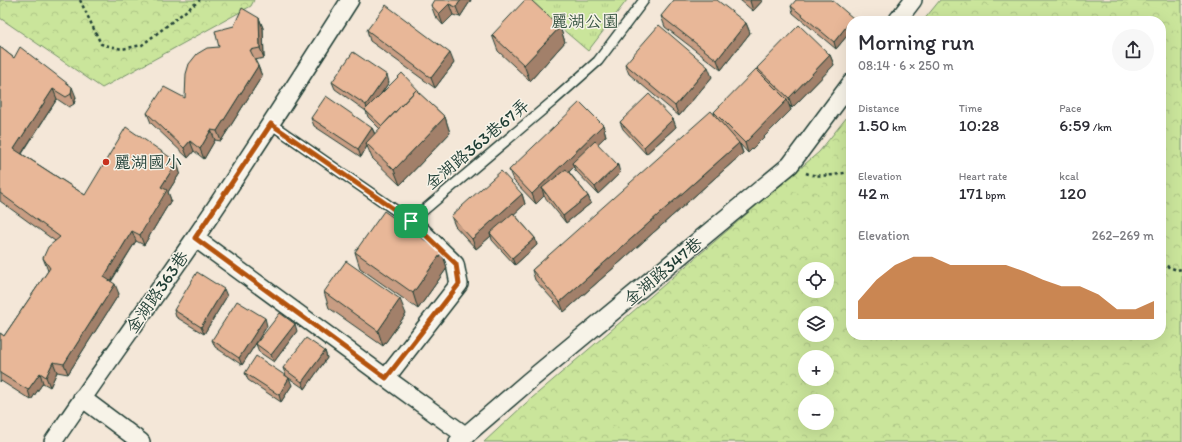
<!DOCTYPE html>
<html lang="en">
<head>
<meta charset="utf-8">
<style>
	:root { --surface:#fff; --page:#f7f7f7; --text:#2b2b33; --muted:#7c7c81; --accent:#b45309 }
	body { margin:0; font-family:Itim,"LXGW WenKai TC",sans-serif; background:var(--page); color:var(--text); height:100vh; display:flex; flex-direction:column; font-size:15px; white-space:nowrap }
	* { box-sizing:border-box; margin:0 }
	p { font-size:13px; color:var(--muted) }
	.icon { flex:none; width:22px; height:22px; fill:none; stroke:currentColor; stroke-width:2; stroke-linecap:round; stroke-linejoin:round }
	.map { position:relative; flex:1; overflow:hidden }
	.sheet { position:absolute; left:846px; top:16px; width:320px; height:324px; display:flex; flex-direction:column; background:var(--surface); border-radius:16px; box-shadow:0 4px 16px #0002 }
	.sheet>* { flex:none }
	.controls { position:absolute; left:798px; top:262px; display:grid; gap:8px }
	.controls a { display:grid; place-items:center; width:36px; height:36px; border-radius:50%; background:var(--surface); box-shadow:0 4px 16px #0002; font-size:20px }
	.pin { position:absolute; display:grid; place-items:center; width:34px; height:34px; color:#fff; margin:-17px; border-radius:8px; box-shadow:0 2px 6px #0006 }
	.round { display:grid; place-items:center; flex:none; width:42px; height:42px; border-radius:21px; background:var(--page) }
	.head { display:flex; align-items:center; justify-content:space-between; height:68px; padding:0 12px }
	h1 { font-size:22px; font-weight:600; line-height:30px }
	.figures { display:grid; grid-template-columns:repeat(3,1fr); gap:6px; height:68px; padding:4px 12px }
	.figures div { display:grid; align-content:center }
	.figures b { font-size:17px; font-weight:600 }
	.figures small { font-size:11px; font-weight:400 }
	.figures p { font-size:11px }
	.chart { height:112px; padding:8px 12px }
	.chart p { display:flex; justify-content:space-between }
	.chart svg { width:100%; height:72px; margin-top:4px; fill:var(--accent); opacity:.7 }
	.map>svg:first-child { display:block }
	.forest { fill:url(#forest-crowns); stroke:#749168; fill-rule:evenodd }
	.park { fill:url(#park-tufts); stroke:#749168 }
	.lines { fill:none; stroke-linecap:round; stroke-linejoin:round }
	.lane-casing { stroke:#1f3d34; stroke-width:12 }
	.street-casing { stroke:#1f3d34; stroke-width:20 }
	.path { stroke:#1f3d34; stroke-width:2.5; stroke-dasharray:3 3; stroke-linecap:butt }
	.lane { stroke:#f7f3e8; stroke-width:9 }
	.street { stroke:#f7f3e8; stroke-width:17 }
	.wall { fill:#c89d83; stroke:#1f3d34 }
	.shaded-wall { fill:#a2806a; stroke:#1f3d34 }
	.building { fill:#e8b798; stroke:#1f3d34 }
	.route-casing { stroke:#fff; stroke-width:8 }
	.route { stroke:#b45309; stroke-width:5 }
	.poi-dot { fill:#c8321e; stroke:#f7f3e8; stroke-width:1.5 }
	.labels { text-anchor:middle; stroke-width:3; stroke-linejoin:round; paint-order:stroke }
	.park-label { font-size:17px; fill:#395643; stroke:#f7f3e8 }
	.street-label { font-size:17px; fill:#1f3d34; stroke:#f7f3e8 }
	.poi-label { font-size:17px; fill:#1f3d34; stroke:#f7f3e8; text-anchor:start }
</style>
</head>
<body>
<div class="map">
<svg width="1182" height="442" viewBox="0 0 1182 442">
	<defs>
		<pattern id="forest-crowns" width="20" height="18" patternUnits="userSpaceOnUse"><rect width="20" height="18" fill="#cae59b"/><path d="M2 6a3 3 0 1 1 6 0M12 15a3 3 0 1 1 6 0" fill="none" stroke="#adc586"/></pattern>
		<pattern id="park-tufts" width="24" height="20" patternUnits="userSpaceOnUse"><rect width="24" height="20" fill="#cae59b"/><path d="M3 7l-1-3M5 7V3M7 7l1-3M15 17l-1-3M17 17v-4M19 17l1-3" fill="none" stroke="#adc586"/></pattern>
	</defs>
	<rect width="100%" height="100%" fill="#f4e7d8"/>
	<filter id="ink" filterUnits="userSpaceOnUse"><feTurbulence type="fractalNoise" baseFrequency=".025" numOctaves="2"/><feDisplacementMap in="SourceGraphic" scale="8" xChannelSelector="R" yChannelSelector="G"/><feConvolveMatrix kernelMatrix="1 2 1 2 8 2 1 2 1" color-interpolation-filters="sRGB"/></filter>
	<g filter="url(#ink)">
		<path class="forest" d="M 0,0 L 254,0 L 251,6 L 102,88 L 0,18 Z
			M 940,0 L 1182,0 L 1182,442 L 484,442 L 525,404 L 819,152 L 851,112 L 851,335 L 1161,335 L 1161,21 L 923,21 ZM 805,269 L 827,269 L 827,291 L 805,291 ZM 805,313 L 827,313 L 827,335 L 805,335 ZM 805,357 L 827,357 L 827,379 L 805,379 ZM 805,401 L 827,401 L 827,423 L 805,423 Z"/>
		<path class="park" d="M 527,0 L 627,0 L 588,51 L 540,10 Z"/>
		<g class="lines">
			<defs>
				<path id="lane" d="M 271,124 L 411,221 L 553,101 L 598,61 L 644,0"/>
				<path id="street" d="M 897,21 L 913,0
					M 195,238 L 386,378 L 466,436
					M 386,378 L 459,284 L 455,264 L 411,221
					M 82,398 L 141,442
					M 53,442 C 99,373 148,307 195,238 C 248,160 299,80 350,0
					M 458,442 L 529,381 L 790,165 L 851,83"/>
			</defs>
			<use href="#lane" class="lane-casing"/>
			<use href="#street" class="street-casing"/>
			<path class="path" d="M 80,0 L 101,44 L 122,49 L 142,45 L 200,0
				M 806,173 C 817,178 840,175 851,171
				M 1161,264 L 1177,270 L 1182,269"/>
			<use href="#lane" class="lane"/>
			<use href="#street" class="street"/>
		</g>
		<path class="wall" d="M 471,0 L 460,17 L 453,15 L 443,25 L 435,16 L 431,5 Z
			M 740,0 L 763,0 L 753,11 Z
			M 791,6 L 851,21 L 851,31 L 836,49 L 793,13 Z
			M 661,16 L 746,23 L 750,33 L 721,70 L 665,27 Z
			M 259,18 L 263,28 L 264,58 L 255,60 L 258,66 L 262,76 L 221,141 L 215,140 L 204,159 L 194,151 L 188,158 L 151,123 L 147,113 L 185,98 L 219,47 L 234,26 Z
			M 560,27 L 565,42 L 530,81 L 498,51 L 492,35 Z
			M 367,30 L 454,63 L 435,88 L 370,41 Z
			M 0,47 L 14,58 L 76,97 L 74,104 L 69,107 L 57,99 L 22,154 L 85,195 L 177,162 L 180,173 L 168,192 L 171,200 L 144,245 L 136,241 L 111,282 L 119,294 L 68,374 L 57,372 L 50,387 L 43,383 L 31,400 L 1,381 L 0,382 L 0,333 L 4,336 L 48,271 L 47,268 L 43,258 L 55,241 L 0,201 Z
			M 830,55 L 834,65 L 792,108 L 789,105 L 791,110 L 748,153 L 740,144 L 743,153 L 564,312 L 535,280 L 532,270 L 715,116 L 714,112 L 758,72 L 757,68 Z
			M 625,64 L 712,77 L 679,116 L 629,74 Z
			M 332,82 L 389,82 L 381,94 L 422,96 L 445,117 L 450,133 L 400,185 L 372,158 L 367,146 L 361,157 L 314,126 L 311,118 L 372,128 L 375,134 L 380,129 L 368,117 L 366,111 L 335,89 Z
			M 673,119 L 676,127 L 646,154 L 623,129 L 620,122 Z
			M 603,125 L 606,136 L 597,144 L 620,173 L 598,194 L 575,170 L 574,167 L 569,172 L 588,196 L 591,203 L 566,223 L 544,196 L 536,204 L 513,180 L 509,170 Z
			M 522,194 L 525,204 L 514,214 L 535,238 L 537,245 L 515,265 L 492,240 L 491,236 L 476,249 L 455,226 L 451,216 Z
			M 355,252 L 442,252 L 447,268 L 418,309 L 360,268 Z
			M 324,292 L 406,314 L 383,346 L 329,308 Z
			M 227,296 L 204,334 L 176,317 L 174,310 Z
			M 267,326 L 242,365 L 215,347 L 212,340 Z
			M 297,331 L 274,362 L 259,352 L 256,344 Z
			M 325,351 L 327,358 L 305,389 L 286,376 L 283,368 Z
			M 245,373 L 292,385 L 281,402 L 248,380 Z"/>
		<path class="shaded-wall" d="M 461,0 L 471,0 L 460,17 L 456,7 Z
			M 751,0 L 763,0 L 753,11 L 750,1 Z
			M 449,4 L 453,15 L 443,25 L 439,14 Z
			M 259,18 L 263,28 L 264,58 L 260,48 Z
			M 853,18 L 855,21 L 851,21 L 851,31 L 836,49 L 834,42 Z
			M 746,23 L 750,33 L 721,70 L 717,60 Z
			M 560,27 L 565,42 L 530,81 L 524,65 Z
			M 450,53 L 454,63 L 435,88 L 431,78 Z
			M 830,55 L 834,65 L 792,108 L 789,98 Z
			M 258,66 L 262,76 L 221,141 L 217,131 Z
			M 708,67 L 712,77 L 679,116 L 675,106 Z
			M 387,75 L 389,82 L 368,113 L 366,105 Z
			M 72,87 L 76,97 L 74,104 L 71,94 Z
			M 53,89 L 57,99 L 18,159 L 14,149 Z
			M 787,100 L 791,110 L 748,153 L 745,143 Z
			M 445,117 L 450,133 L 400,185 L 394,170 Z
			M 673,119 L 676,127 L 646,154 L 644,147 Z
			M 603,125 L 606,136 L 575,166 L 572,163 L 574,167 L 546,194 L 542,188 L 544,196 L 536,204 L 532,194 Z
			M 372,128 L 375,135 L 366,143 L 367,146 L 361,157 L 358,149 Z
			M 211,130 L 215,140 L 204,159 L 200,149 Z
			M 190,141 L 194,151 L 188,158 L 184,148 Z
			M 739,143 L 743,153 L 564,312 L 560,302 Z
			M 177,162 L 180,173 L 168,192 L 171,200 L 144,245 L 140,235 L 161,187 Z
			M 618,165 L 620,173 L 598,194 L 595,187 Z
			M 522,194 L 525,204 L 492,235 L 490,233 L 491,236 L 476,249 L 472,239 Z
			M 588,196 L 591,203 L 566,223 L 563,216 Z
			M 132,231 L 136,241 L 107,287 L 104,277 Z
			M 535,238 L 537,245 L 515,265 L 512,258 Z
			M 442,252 L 447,268 L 418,309 L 413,293 Z
			M 115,284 L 119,294 L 68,374 L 64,364 Z
			M 224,289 L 227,296 L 204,334 L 201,327 Z
			M 400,299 L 406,314 L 383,346 L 378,331 Z
			M 265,318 L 267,326 L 242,365 L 239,358 Z
			M 295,324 L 297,331 L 274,362 L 271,355 Z
			M 325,351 L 327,358 L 305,389 L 302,382 Z
			M 53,362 L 57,372 L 50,387 L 46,377 Z
			M 40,373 L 43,383 L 31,400 L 28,390 Z
			M 289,378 L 292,385 L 281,402 L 279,395 Z"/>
		<path class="building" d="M 434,0 L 461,0 L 456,7 L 449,4 L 439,14 L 431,5 Z
			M 525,0 L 531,0 L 560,27 L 524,65 L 492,35 Z
			M 674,0 L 717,0 L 746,23 L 717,60 L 661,16 Z
			M 796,0 L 832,0 L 853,18 L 834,42 L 791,6 Z
			M 386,5 L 450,53 L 431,78 L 367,30 Z
			M 242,8 L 259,18 L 260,48 L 250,50 L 258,66 L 217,131 L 211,130 L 200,149 L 190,141 L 184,148 L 147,113 L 164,87 L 185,98 L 186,74 L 189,64 L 197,54 L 207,48 L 219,47 L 215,31 L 234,26 Z
			M 659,25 L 708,67 L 675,106 L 625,64 Z
			M 799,25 L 830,55 L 789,98 L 757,68 Z
			M 0,47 L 14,58 L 20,47 L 72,87 L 71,94 L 66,97 L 53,89 L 14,149 L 85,195 L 126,127 L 177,162 L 161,187 L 167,190 L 140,235 L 132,231 L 104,277 L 115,284 L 64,364 L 53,362 L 46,377 L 40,373 L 28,390 L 0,373 L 0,333 L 4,336 L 50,268 L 43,258 L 48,247 L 60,237 L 0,193 Z
			M 353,52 L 387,75 L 366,105 L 332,82 Z
			M 756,69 L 787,100 L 745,143 L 714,112 Z
			M 402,73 L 420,92 L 419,93 L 416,90 L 382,126 L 365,110 Z
			M 416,90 L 445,117 L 394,170 L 366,143 Z
			M 649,94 L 673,119 L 644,147 L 620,122 Z
			M 326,96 L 372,128 L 358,149 L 311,118 Z
			M 580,102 L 603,125 L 532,194 L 509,170 Z
			M 711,111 L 739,143 L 560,302 L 532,270 Z
			M 595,141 L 618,165 L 595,187 L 572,163 Z
			M 566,169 L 588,196 L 563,216 L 542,188 Z
			M 501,171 L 522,194 L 472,239 L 451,216 Z
			M 384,211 L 442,252 L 413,293 L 355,252 Z
			M 513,213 L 535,238 L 512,258 L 490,233 Z
			M 346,261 L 400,299 L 378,331 L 324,292 Z
			M 197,272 L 224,289 L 201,327 L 174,310 Z
			M 237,301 L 265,318 L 239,358 L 212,340 Z
			M 280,313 L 295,324 L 271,355 L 256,344 Z
			M 306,338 L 325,351 L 302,382 L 283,368 Z
			M 256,356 L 289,378 L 279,395 L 245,373 Z"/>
	</g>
	<g class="lines" filter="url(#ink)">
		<defs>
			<path id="route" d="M 271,124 L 411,221 L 456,264 L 459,284 L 386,378 L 195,238 Z"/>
		</defs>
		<use href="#route" class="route-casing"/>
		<use href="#route" class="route"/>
	</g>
	<circle class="poi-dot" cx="106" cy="162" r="4"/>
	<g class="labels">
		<g class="park-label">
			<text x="585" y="27">麗湖公園</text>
		</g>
		<g class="street-label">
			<text transform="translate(477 144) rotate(-40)" y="6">金湖路363巷67弄</text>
			<text transform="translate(663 271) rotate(-40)" y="6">金湖路347巷</text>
			<text transform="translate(157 292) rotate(-55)" y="6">金湖路363巷</text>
		</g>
		<g class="poi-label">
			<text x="114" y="168">麗湖國小</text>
		</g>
	</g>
</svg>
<div class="controls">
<a><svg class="icon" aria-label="locate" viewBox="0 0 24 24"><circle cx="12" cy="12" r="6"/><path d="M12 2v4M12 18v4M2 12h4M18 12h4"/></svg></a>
<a><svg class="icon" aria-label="layers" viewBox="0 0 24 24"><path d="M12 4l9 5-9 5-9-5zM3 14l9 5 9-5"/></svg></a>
<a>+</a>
<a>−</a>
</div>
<div class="pin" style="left:411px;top:221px;background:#1e9e55"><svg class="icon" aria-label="arrive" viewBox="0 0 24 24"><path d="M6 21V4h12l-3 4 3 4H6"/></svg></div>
<section class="sheet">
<div class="head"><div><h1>Morning run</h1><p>08:14 · 6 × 250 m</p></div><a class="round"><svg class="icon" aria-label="share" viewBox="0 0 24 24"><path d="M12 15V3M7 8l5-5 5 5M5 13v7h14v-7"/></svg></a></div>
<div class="figures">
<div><p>Distance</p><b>1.50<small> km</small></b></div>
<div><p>Time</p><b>10:28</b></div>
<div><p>Pace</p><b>6:59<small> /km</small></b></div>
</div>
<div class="figures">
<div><p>Elevation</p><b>42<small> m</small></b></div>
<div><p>Heart rate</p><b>171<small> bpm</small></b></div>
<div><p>kcal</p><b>120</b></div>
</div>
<div class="chart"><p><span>Elevation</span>262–269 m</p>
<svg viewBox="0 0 160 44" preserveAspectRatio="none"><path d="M0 44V33L10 20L20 11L30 6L40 6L50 11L60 11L70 11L80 11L90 15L100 20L110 24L120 24L130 29L140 38L150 38L160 33V44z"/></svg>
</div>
</section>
</div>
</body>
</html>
